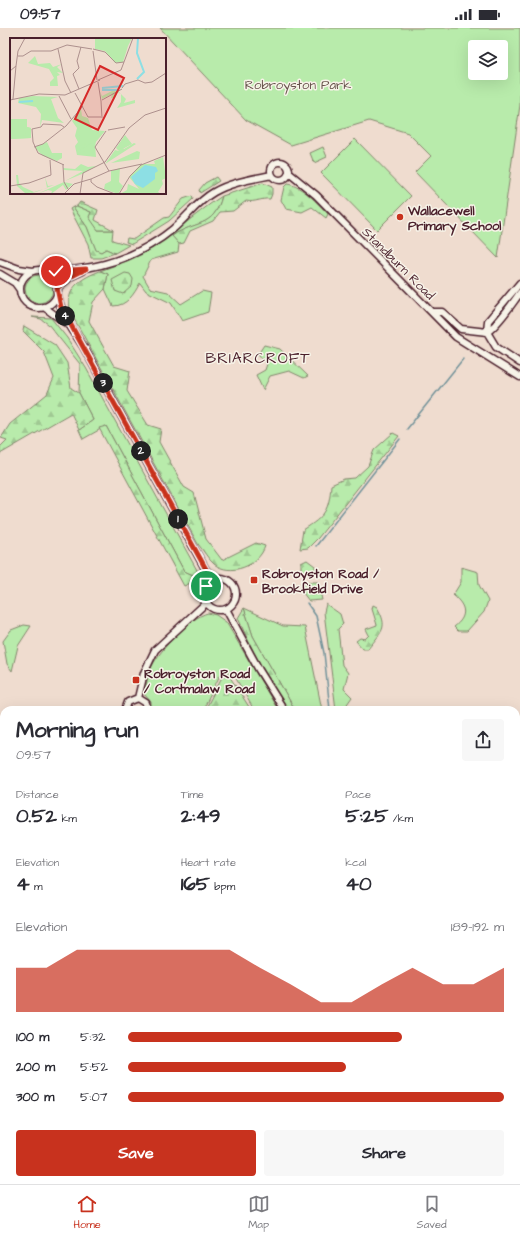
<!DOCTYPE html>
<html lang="en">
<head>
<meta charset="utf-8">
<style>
	:root { --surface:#fff; --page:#f7f7f7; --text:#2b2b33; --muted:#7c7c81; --line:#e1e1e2; --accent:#c8321e }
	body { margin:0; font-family:"Architects Daughter",sans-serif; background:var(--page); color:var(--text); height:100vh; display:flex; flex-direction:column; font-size:15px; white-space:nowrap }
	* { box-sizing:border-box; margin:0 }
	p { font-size:13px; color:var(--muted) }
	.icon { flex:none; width:22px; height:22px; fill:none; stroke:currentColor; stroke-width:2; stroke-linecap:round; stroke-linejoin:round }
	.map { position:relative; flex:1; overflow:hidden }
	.drawer { position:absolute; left:0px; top:678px; width:520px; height:478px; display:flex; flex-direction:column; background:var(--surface); border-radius:12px 12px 0 0; box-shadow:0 4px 16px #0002 }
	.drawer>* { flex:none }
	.fabs { position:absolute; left:468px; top:12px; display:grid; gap:8px }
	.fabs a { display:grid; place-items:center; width:40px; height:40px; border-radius:4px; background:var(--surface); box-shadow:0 4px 16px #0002; font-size:20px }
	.pin { position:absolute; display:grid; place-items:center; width:34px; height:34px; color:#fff; margin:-17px; border:2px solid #fff; border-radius:50%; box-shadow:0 1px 4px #0007 }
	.km { position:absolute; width:20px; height:20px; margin:-10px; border-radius:50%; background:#222; color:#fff; font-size:11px; line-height:20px; text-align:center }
	.round { display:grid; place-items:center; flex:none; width:42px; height:42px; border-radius:4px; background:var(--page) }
	.headline { display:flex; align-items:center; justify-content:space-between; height:68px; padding:0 16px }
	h1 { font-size:22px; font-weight:700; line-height:30px }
	.stats { display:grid; grid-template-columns:repeat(3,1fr); gap:6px; height:68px; padding:4px 16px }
	.stats div { display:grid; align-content:center }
	.stats b { font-size:20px; font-weight:700 }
	.stats small { font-size:11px; font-weight:400 }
	.stats p { font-size:11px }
	.chart { height:112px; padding:8px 16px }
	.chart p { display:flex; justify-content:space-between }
	.chart svg { width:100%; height:72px; margin-top:4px; fill:var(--accent); opacity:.7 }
	.primary-button { display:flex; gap:8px; margin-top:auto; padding:8px 16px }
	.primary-button a { flex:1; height:46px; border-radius:4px; background:var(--accent); color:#fff; font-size:16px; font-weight:700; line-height:46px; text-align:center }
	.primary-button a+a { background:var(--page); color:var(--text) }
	ul { padding:0 16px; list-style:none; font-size:13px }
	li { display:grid; grid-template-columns:64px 48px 1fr; align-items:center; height:30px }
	li i { height:10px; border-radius:5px; background:var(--accent) }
	.status { display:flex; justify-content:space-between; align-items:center; height:28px; padding:0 20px; background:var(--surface); direction:ltr }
	.status svg { height:11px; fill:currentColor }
	.dock { display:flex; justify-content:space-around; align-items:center; height:56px; border-top:1px solid var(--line); background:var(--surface); font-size:11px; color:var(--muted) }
	.dock a { display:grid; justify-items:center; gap:2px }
	.dock .selected { color:var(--accent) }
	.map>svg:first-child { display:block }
	.green { fill:#b8ebab; stroke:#81856b; fill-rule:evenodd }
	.forest { fill:url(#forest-firs); stroke:#81856b }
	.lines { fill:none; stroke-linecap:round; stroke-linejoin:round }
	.stream { stroke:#72929a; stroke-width:1.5 }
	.secondary-casing { stroke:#4a1f2b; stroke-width:9 }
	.secondary { stroke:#f7f3e8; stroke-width:6 }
	.route-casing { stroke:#fff; stroke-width:8 }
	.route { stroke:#c8321e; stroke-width:5 }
	.poi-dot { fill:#c8321e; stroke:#f7f3e8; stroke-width:1.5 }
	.labels { text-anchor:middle; stroke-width:3; stroke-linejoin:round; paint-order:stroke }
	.park-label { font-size:13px; fill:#66524b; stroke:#f7f3e8 }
	.poi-label { font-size:13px; font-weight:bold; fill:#4a1f2b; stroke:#f7f3e8; text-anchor:start }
	.street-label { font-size:13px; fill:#4a1f2b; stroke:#f7f3e8 }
	.quarter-label { font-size:15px; letter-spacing:1px; fill:#4a1f2b; stroke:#f7f3e8 }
	.inset-river { fill:none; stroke:#8ddfe4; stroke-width:2 }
	.inset-road { fill:none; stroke:#ad908d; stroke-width:1 }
	.view { fill:#d62828; fill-opacity:0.15; stroke:#d62828; stroke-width:2 }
	.inset-edge { fill:none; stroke:#4a1f2b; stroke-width:2 }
</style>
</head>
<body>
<div class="status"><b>09:57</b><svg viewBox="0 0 49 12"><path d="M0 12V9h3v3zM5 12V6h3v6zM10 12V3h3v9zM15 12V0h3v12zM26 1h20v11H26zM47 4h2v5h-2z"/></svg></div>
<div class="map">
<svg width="520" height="1156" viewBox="0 0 520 1156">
	<defs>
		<pattern id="forest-firs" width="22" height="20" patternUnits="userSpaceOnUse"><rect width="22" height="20" fill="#b8ebab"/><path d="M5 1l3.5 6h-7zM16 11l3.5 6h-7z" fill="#a0c993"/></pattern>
	</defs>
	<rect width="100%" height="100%" fill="#efdccf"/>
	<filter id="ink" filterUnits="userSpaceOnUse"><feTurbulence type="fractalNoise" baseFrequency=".025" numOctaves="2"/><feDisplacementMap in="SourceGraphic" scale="8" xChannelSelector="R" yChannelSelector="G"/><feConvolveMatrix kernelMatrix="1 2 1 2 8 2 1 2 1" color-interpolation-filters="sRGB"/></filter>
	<g filter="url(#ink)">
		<path class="green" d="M 160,0 L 520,0 L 520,77 L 498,230 L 415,144 L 431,128 L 408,105 L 369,93 L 291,117 L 246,92 ZM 475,19 L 501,19 L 501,45 L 475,45 Z
			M 355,111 L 411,168 L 377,202 L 321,145 Z
			M 323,119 L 327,129 L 314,135 L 310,125 Z
			M 222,168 C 214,201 195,192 173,208 L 179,216 L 178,224 L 151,232 L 143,248 L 150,260 L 168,264 L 181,276 L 202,263 L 211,265 L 208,284 L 182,293 L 171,275 L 146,263 L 140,255 C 134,266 127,278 113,278 L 105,261 L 108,246 L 100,243 C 112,238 124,235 135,229 C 167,214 192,187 222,168 Z
			M 77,178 L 91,184 L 98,202 L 113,202 L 112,212 L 129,217 L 115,225 L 106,221 L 101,224 L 96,223 L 87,199 L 73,179 Z
			M25 261a14 14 0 1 1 28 0a14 14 0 1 1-28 0Z
			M 32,289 L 51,290 L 67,310 L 86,340 L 198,544 L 193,547 L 184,543 L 106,398 L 83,411 L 79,402 L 93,392 L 79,365 L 80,336 L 48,296 L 41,291 Z
			M 264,317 L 280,321 L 308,348 L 304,350 L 289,343 L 270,348 L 263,362 L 256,347 L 265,342 L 267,336 L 258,326 Z
			M 461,539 L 478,544 L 479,557 L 488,573 L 484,584 L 467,603 L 458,603 L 454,599 C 468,588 466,578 453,567 L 461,554 Z
			M 326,576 L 340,586 L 343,596 L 338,601 L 342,637 L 348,645 L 344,661 L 352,669 L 343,682 L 336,682 L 324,584 Z
			M 244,580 L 283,598 L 305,599 L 322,682 L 295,682 L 253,608 Z
			M 208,585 L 216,587 L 226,594 L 278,682 L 254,682 L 234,647 L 228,645 L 220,647 L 203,682 L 151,682 L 151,674 L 144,666 C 146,657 148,647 152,638 C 160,622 190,589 208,585 Z
			M 24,597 L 31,598 L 18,618 L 12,643 L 7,636 L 3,613 L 11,602 Z
			M 4,715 L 4,762 L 0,756 L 0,718 Z
			M 4,825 L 4,854 L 0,862 L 0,834 Z"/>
		<path class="forest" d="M 216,149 L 219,153 L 200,165 L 199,162 L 205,155 Z
			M 263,155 L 272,159 L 272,166 L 270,171 C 261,170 255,175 246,173 L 233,183 L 220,184 L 213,193 L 190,203 L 184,215 L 179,216 L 172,208 C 195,192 214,201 222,168 Z
			M 287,156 C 303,158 317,175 328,186 L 326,190 L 312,179 L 302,184 L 286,181 L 281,172 L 284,159 Z
			M 192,168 L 193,171 L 169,193 L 132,216 L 126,214 L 127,210 L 134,211 L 164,190 L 169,189 L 183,171 Z
			M 80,174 L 98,182 L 95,192 L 113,202 L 98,202 L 89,189 L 91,184 L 77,178 Z
			M 73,179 L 87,199 L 96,222 L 101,224 L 106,221 L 115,225 L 101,230 L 91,230 L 88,216 L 70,181 Z
			M 100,243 L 108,246 L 105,261 L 93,274 L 89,293 L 114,338 L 130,343 L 127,363 L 148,397 L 161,401 L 159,414 L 184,459 L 194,465 L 206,511 L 222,532 L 256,515 L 265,518 C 259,538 230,549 214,536 C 208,531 203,522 198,516 L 81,303 C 77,296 71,287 70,280 C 65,259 84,249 100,243 Z
			M 125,245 L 130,246 L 133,251 L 132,258 L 123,266 L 115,263 L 112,252 Z
			M 24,298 L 55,317 L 67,335 L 71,360 L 79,365 L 93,392 L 79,402 L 71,385 L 0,426 L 0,419 L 7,412 L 1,410 L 10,396 L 47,366 L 54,350 L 44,324 L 23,303 Z
			M 106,398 L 184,543 L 193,547 L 195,553 L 184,558 L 99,400 Z
			M 393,405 L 399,408 L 318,510 L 308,520 L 300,521 L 303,502 C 325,488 329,483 331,457 L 344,451 L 355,450 L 368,438 L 374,422 Z
			M 307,532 L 315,538 L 315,545 L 301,543 L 301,535 Z
			M 304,554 L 318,554 L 322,572 L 309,573 L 303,565 Z
			M 373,577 L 377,579 C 389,600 382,603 368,621 L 363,621 L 356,613 L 360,610 L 365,611 L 369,607 L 366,601 L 377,597 L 372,581 Z
			M 244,580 L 253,608 L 295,682 L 289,682 C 268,654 252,622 238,590 Z
			M 228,646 L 251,682 L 205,682 L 222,649 Z"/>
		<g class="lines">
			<path class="stream" d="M 407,401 L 463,331
				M 316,518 L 400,411
				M 307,575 L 316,588 L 324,625 L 330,682
				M 0,940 L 4,936"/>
			<defs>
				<path id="secondary" d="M271 143a9 9 0 1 1 18 0a9 9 0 1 1-18 0Z
					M 289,145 L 316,167 L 456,309 L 520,349
					M 0,234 L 19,241 L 33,243
					M20 261a19 19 0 1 1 38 0a19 19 0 1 1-38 0Z
					M 43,243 C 92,244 135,232 173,201 C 187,189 198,173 214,164 C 231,154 253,151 272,147
					M 0,246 L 15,255 L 20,262
					M 57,260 L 70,249 L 83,243
					M 57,262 C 59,283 72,301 83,318 L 212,553
					M 44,279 L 67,296
					M 432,284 L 442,284 L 461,301 L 487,304 L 496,319 L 520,335
					M 487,304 L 488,293 L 520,255
					M 487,304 C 498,297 511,277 520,265
					M204 566a16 16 0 1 1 32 0a16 16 0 1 1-32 0Z
					M 226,581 L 259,642 L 284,682
					M 138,670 L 144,645 L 155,622 L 206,575
					M 125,682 L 128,674 L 138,670 L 146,675 L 148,682
					M 516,741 L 520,735
					M 0,872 L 4,863
					M 516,969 L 520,974
					M 174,1156 L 178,1152"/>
			</defs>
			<use href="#secondary" class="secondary-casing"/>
			<use href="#secondary" class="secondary"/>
		</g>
	</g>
	<g class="lines" filter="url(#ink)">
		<defs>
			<path id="route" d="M 56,243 L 86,241 L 70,249 L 57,260 L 61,279 L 212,552 L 206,558"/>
		</defs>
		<use href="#route" class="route-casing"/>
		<use href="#route" class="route"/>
	</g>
	<g class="poi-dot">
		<circle cx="400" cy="189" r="4"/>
		<rect x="250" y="548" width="8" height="8" rx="2"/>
		<rect x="132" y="648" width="8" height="8" rx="2"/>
	</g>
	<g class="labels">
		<g class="park-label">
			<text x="298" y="61">Robroyston Park</text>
		</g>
		<g class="poi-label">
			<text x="408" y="187">Wallacewell<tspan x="408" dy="15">Primary School</tspan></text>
			<text x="262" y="550">Robroyston Road /<tspan x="262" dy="15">Brookfield Drive</tspan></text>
			<text x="144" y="650">Robroyston Road<tspan x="144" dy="15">/ Cortmalaw Road</tspan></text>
		</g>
		<g class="street-label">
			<text transform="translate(399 235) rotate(45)" y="5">Standburn Road</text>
		</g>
		<g class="quarter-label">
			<text x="258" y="335">BRIARCROFT</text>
		</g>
	</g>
	<g transform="translate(10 10)">
		<rect width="156" height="156" fill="#efdccf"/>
		<path d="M 85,0 L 122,0 L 118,8 L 114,8 L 118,8 L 113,24 L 105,25 L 95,13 L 85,11 ZM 25,18 L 28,26 L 40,25 L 43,29 L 52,26 L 47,29 L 53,35 L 47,34 L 50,37 L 47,38 L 48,48 L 40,48 L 40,44 L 44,40 L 39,31 L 18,25 ZM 106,51 L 116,61 L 114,65 L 125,62 L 125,65 L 107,70 L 111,64 L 111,56 L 107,54 L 105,60 L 101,60 L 102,56 L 92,61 L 90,53 L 92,58 ZM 23,58 L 48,59 L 41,61 L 48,80 L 54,85 L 32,82 L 30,89 L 31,76 L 26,69 L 8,65 L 9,60 ZM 71,71 L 72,78 L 78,80 L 82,92 L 95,93 L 85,105 L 86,119 L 67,117 L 65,108 L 68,104 L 65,98 L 67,90 L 62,83 ZM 0,81 L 17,81 L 17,89 L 21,90 L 21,100 L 0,101 ZM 115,97 L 122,106 L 109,113 L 106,110 ZM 37,104 L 42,115 L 52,115 L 52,120 L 47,123 L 33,118 L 26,111 L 25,109 ZM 153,119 L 156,140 L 152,142 L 153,146 L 148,154 L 151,156 L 110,156 L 117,152 L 118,146 L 129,151 L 119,139 L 131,126 L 145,126 L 144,123 ZM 71,126 L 78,129 L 86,128 L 72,136 L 55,143 L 73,133 L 54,132 L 53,130 L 65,131 ZM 54,144 L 63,146 L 56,152 L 53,147 L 41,156 L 42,153 L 38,152 L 27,156 Z" fill="#b8ebab"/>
		<path d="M 0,81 L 17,81 L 17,89 L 21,90 L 21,100 L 0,101 L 0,98 L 2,101 L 7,98 L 7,94 L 3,96 L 0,92 ZM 12,81 L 16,81 L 15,88 L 16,92 L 21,91 L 20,100 L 14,100 L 13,95 L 16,98 L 14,87 L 8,84 ZM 69,97 L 72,102 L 86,102 L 85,111 L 81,105 L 72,111 L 76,105 L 70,108 L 73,113 L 76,115 L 71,115 ZM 124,105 L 126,106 L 95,126 L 105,112 L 109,113 L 112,109 L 114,111 ZM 127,113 L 130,114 L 129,121 L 101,125 ZM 6,137 L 8,137 L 9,145 L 13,149 L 24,154 L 37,150 L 35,139 L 38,148 L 44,147 L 26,154 L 22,155 L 15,153 L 21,155 L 15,155 L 7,148 Z" fill="#b8ebab" fill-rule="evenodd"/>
		<path d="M 110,130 L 109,144 L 113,148 L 108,156 L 94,151 L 95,146 L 101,143 L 101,133 Z" fill="#b8ebab"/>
		<path d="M 135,127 L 146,129 L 148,133 L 145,135 L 145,141 L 133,150 L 125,146 L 121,139 Z" fill="#8ddfe4"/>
		<path class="inset-river" d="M 127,41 L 134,34 L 127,15 L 128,0M 92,50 L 113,48M 92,52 L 107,52M 9,64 L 23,63"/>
		<path class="inset-road" d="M 48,11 L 55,43 L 61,55M 83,11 L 95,14 L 106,25 L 114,24M 83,13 L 87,42M 8,18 L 13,18 L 21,13 L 41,13 L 57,7 L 82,11M 0,33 L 6,28 L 8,13 L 15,0M 88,42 L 111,32 L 123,0M 88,44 L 91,63M 112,50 L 115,46 L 128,42 L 135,45 L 142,44 L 156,35M 69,51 L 63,36 L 69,30 L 67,23 L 71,9M 65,55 L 78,79M 49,58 L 61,81M 3,61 L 6,28M 0,62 L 29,56 L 55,57 L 90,42M 92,62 L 112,51M 91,63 L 92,80M 78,79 L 91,79M 98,92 L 115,89M 96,93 L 85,109 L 99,133 L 81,141 L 81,144 L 87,149 L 105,156M 24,109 L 33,106 L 56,88 L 73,68M 52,127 L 54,127 L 28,115 L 23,104 L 22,91 L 31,89 L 33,86 L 51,87 L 54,89M 53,128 L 54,144 L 58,151M 99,133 L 132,126M 0,148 L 19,145 L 41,137 L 40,122M 54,156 L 64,146 L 81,141M 70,156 L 73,135 L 95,124 L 119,90 L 135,77 L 156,70M 109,156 L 120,138 L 131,127 L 156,117"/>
		<path class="view" d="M 90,28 L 114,40 L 88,92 L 65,81 Z"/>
		<rect width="156" height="156" class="inset-edge"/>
	</g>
</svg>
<div class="fabs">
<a><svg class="icon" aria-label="layers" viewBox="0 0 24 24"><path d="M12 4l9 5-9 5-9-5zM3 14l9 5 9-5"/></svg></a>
</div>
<div class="pin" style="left:206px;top:558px;background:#1e9e55"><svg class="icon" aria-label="arrive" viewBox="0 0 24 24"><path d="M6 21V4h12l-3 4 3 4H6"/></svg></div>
<div class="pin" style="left:56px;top:243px;background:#d93025"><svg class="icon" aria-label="check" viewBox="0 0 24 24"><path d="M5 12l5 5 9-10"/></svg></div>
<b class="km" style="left:178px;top:491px">1</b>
<b class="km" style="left:141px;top:423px">2</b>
<b class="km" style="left:103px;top:355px">3</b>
<b class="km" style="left:65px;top:288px">4</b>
<section class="drawer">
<div class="headline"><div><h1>Morning run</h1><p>09:57</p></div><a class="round"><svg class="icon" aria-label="share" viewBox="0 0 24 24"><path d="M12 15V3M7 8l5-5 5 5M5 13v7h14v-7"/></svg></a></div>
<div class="stats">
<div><p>Distance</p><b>0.52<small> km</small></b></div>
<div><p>Time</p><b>2:49</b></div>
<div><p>Pace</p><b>5:25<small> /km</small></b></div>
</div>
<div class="stats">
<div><p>Elevation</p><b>4<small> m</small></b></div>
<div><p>Heart rate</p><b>165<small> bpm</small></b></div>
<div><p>kcal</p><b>40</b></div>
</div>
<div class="chart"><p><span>Elevation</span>189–192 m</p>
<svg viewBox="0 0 160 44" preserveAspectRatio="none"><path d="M0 44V17L10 17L20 6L30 6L40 6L50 6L60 6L70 6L80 17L90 27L100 38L110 38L120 27L130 17L140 27L150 27L160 17V44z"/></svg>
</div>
<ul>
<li><b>100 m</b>5:32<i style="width:73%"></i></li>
<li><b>200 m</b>5:52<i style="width:58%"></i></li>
<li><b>300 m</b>5:07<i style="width:100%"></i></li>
</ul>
<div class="primary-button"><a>Save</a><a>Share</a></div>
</section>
</div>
<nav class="dock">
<a class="selected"><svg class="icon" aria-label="home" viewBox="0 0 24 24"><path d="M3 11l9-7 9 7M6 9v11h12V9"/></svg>Home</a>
<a><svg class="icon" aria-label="map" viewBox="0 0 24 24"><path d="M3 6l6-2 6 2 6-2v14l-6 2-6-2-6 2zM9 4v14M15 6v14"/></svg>Map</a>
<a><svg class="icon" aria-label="saved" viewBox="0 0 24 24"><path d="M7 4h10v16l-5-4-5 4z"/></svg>Saved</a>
</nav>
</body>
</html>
